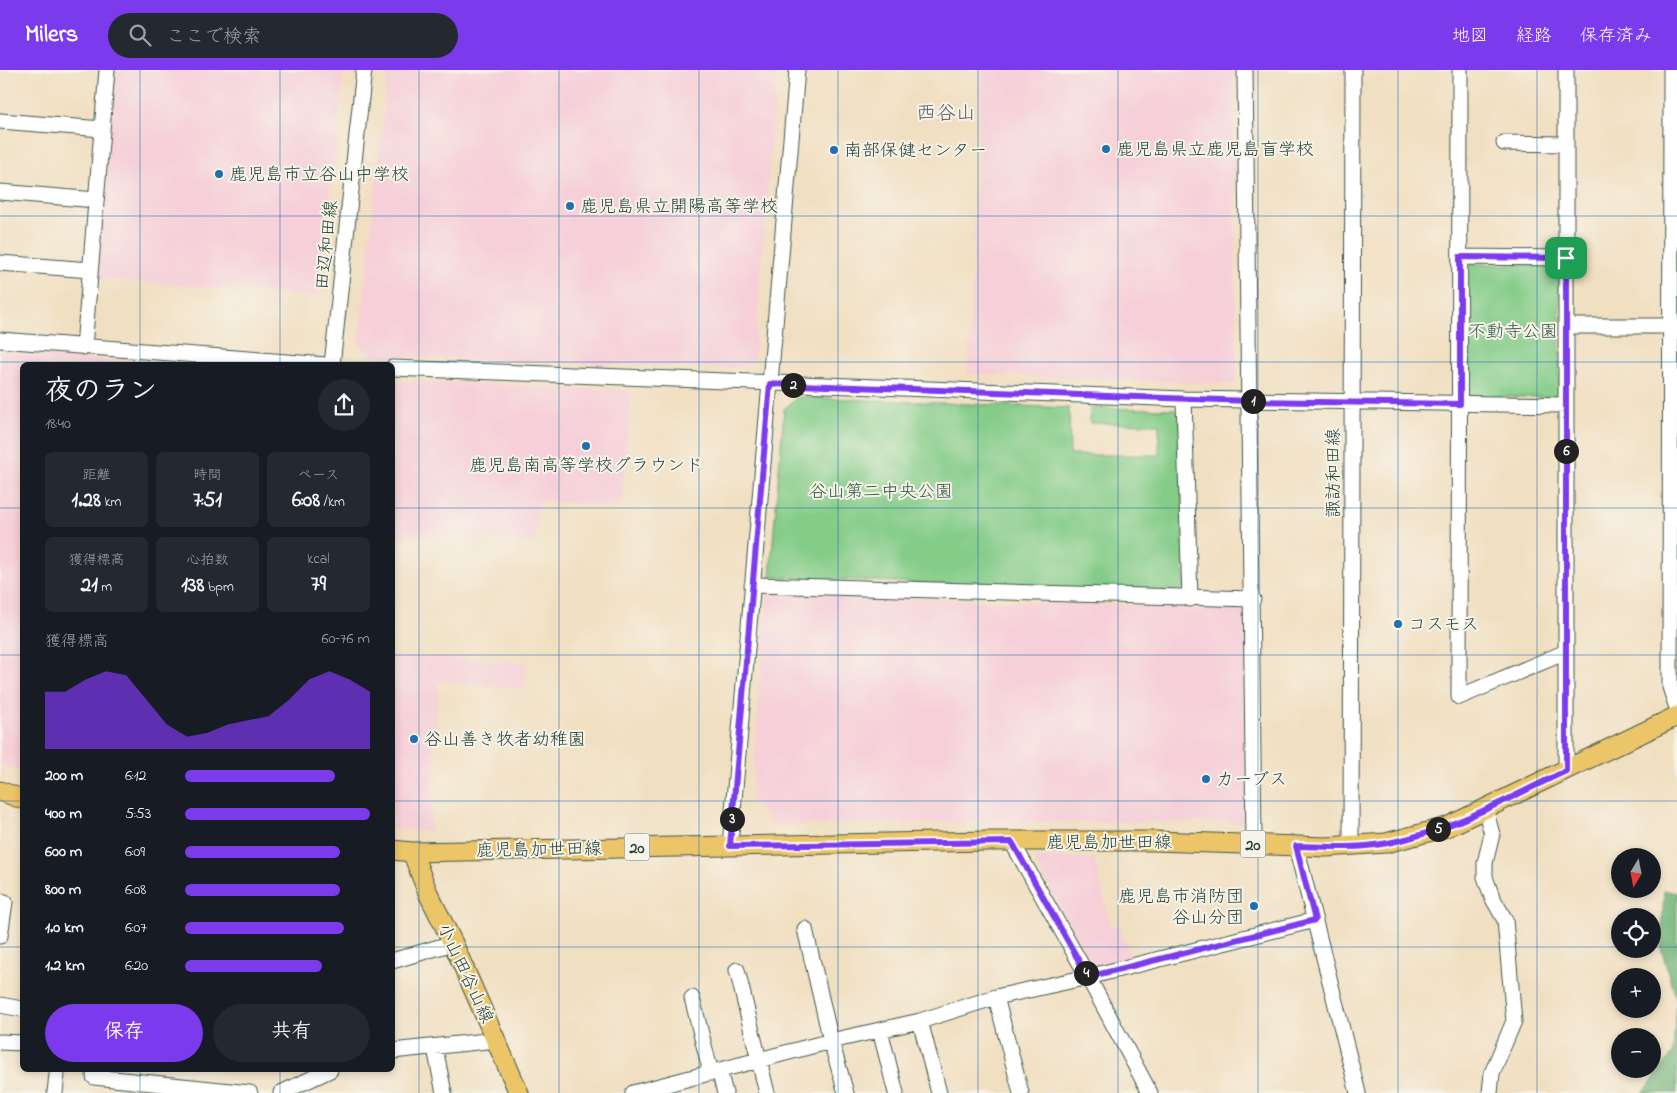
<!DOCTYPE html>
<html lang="ja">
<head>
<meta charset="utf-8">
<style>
	:root { --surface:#171b24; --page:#242831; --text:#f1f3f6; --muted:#9ea1a6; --accent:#7c3aed }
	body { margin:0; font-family:"Indie Flower","Klee One",sans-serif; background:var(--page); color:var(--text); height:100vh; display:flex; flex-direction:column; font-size:19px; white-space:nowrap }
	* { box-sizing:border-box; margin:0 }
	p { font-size:16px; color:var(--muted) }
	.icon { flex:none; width:28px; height:28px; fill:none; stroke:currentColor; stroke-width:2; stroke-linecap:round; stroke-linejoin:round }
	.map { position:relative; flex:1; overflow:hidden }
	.details { position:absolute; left:20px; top:292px; width:375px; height:710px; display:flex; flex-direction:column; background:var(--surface); border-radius:8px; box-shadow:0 2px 8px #0003 }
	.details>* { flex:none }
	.needle { width:32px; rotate:190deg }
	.fabs { position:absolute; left:1611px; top:778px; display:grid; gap:10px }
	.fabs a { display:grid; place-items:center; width:50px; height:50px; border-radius:50%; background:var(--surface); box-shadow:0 2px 8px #0003; font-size:25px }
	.pin { position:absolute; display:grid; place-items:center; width:42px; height:42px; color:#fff; margin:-21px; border-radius:10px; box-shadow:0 2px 8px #0006 }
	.km { position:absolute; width:25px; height:25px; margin:-12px; border-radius:50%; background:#222; color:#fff; font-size:14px; line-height:25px; text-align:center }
	.round { display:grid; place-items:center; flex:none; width:52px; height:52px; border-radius:26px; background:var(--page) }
	.headline { display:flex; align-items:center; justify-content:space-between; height:85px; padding:0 25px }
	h1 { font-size:28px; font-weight:800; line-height:38px }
	.figures { display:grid; grid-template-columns:repeat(3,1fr); gap:8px; height:85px; padding:5px 25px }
	.figures div { display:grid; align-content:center; border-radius:8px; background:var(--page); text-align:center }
	.figures b { font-size:21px; font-weight:800 }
	.figures small { font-size:14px; font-weight:400 }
	.figures p { font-size:14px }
	.chart { height:140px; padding:10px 25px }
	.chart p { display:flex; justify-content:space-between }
	.chart svg { width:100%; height:90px; margin-top:5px; fill:var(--accent); opacity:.7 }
	.button { display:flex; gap:10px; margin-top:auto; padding:10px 25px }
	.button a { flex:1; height:58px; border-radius:30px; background:var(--accent); color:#fff; font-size:20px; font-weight:800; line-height:58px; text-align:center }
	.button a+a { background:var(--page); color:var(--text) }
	ul { padding:0 25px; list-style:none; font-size:16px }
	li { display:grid; grid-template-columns:80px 60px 1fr; align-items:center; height:38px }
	li i { height:12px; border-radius:6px; background:var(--accent) }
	header { display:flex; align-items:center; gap:30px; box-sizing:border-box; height:70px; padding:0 25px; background:var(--accent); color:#fff }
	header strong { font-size:24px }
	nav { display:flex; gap:28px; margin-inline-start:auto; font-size:18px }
	.search { width:350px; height:45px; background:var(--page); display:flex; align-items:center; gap:12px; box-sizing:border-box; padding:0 18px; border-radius:28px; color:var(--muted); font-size:19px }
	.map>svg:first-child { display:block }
	.built { fill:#f6cfd8 }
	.green { fill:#84cc88; stroke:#52845e }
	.forest { fill:#6bb074; stroke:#457654 }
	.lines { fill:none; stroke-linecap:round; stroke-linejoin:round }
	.minor-casing { stroke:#3e5549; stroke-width:17 }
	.major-casing { stroke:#3e5549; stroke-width:21 }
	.minor { stroke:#fff; stroke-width:15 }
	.major { stroke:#edc569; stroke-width:19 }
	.route-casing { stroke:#fff; stroke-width:10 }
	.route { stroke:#7c3aed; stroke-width:6 }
	.grid { fill:none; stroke:#1f6fb2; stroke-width:1; stroke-opacity:0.55 }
	.poi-dot { fill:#1f6fb2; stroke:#f7f3e8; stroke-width:2 }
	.labels { text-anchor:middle; stroke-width:4; stroke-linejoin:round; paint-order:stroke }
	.shield { fill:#f7f3e8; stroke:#60746a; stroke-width:1 }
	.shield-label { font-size:16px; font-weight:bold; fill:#1f3d34 }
	.poi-label { font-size:18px; fill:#1f3d34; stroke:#f7f3e8; text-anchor:start }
	.street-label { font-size:18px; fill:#1f3d34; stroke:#f7f3e8 }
	.park-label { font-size:18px; fill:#335a45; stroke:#f7f3e8 }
	.quarter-label { font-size:20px; fill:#5e6168; stroke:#f7f3e8 }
</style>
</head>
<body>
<header>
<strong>Milers</strong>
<div class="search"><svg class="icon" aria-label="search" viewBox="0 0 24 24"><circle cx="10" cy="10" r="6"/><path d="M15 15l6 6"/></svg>ここで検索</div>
<nav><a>地図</a><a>経路</a><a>保存済み</a></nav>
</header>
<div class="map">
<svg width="1677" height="1023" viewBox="0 0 1677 1023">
	<rect width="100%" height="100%" fill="#f7f3e8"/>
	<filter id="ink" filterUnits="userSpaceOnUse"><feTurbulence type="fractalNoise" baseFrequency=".02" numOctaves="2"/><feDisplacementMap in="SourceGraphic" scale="10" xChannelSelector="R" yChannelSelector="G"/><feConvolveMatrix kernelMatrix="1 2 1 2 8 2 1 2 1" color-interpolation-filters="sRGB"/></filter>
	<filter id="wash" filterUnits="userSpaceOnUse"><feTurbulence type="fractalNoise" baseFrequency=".0096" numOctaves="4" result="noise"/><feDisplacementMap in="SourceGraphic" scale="20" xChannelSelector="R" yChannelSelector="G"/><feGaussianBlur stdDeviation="1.12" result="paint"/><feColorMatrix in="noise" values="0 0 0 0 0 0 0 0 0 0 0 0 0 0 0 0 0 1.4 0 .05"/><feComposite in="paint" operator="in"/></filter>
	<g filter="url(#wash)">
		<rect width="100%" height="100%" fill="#f1dfc1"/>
		<path class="built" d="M 115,0 L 344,0 L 320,227 L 96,208 Z
			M 388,0 L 777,0 L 754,290 L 738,299 L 370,286 L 359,272 Z
			M 981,0 L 1233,0 L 1237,308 L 1234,314 L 968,304 Z
			M 0,282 L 165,295 L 22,295 L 22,703 L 0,694 Z
			M 421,311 L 632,321 L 621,437 L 540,430 L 536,473 L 393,464 L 393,312 Z
			M 773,523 L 1239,539 L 1246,547 L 1249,748 L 1244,752 L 995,752 L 775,755 L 751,732 L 767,527 Z
			M 392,585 L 526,592 L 524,619 L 439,612 L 430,761 L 393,759 Z
			M 1033,788 L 1094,788 L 1111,858 L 1120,856 L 1132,894 L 1096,903 Z"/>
		<path class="green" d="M 1472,194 L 1554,195 L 1560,200 L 1559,322 L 1554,327 L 1471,327 L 1467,321 L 1467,201 Z
			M 798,327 L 1069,338 L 1070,385 L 1159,385 L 1159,354 L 1090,353 L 1090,338 L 1174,339 L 1181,346 L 1184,517 L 1175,523 L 770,507 L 784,339 Z"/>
		<path class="forest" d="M 1664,820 L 1677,823 L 1677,1023 L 1643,1023 L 1673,983 L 1676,928 L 1661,879 Z"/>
	</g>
	<g filter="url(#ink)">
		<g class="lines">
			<defs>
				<path id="minor" d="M 1245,0 L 1254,774
					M 1460,0 L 1459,627 L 1566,582
					M 1671,0 L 1670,617 L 1677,638
					M 0,51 L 102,59
					M 1504,73 L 1566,74
					M 0,122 L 96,130
					M 1460,187 L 1566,188
					M 0,193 L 90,200
					M 1566,256 L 1677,256
					M 0,270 L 326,295
					M 84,277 L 107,0
					M 332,295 L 364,0
					M 392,298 L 1184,329 L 1566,335
					M 1184,329 L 1190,529
					M 752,515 L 1253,529
					M 1566,701 L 1566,0
					M 1485,739 L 1492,764 L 1485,793 L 1485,807 L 1492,827 L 1505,850 L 1514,951 L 1492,1003 L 1490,1023
					M 1012,772 L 1088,907 L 1150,1023
					M 730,776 L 797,0
					M 1296,776 L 1358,1023
					M 1351,776 L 1353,0
					M 0,831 L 5,832 L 0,866
					M 805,859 L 831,971 L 846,1023
					M 392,891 L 453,873
					M 737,900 L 767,1023
					M 996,927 L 1021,1023
					M 692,928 L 711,1003
					M 0,935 L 22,939
					M 920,951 L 939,1023
					M 880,960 L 896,1023
					M 0,972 L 22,973
					M 435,978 L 444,1023
					M 392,981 L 496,970
					M 95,1000 L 94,1007 L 250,1023
					M 719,1001 L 725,1023
					M 55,1023 L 57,1004
					M 281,1023 L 330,1000
					M 633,1023 L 831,971 L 920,951 L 996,927 L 1088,907 L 1315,850"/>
				<path id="major" d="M 0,721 L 22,729
					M 392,780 L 412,782 L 989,771 L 1154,771 L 1326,777 L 1386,773 L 1447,757 L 1677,646
					M 412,782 L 428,823 L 453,873 L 519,1023"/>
			</defs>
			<use href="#minor" class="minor-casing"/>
			<use href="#major" class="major-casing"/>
			<use href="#minor" class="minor"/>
			<use href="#major" class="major"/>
		</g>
	</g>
	<g class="lines" filter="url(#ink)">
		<defs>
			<path id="route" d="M 1460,187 L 1566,188 L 1566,701 C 1508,728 1451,761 1388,773 C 1358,779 1326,777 1296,776 L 1315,850 L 1088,907 L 1012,772 L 730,776 L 770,314 L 1250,331 L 1460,334 Z"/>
		</defs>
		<use href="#route" class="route-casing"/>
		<use href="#route" class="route"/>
	</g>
	<path class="grid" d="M 140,0 L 140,295M 280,0 L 280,295M 419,0 L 419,1023M 559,0 L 559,1023M 699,0 L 699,1023M 838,0 L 838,1023M 978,0 L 978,1023M 1118,0 L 1118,1023M 1258,0 L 1258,1023M 1398,0 L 1398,1023M 1537,0 L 1537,1023M 0,146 L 1677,146M 0,292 L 1677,292M 0,438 L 22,438M 392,438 L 1677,438M 0,585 L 22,585M 392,585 L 1677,585M 0,731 L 22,731M 392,731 L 1677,731M 0,877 L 22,877M 392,877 L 1620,877M 1652,877 L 1677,877M 140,1000 L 140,1023M 280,1000 L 280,1023"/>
	<g class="poi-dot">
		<circle cx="1106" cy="79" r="5"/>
		<circle cx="834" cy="80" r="5"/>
		<circle cx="219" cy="104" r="5"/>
		<circle cx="570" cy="136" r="5"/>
		<circle cx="586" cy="376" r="5"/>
		<circle cx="1398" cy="554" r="5"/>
		<circle cx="414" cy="669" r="5"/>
		<circle cx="1206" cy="709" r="5"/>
		<circle cx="1254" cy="836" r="5"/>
	</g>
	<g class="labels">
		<g class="shield">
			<rect x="1240.5" y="760.5" width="25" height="27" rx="4"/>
			<rect x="624.5" y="763.5" width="25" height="27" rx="4"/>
		</g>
		<g class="shield-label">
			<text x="1253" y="780">20</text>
			<text x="637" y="783">20</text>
		</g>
		<g class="poi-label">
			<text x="1116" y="85">鹿児島県立鹿児島盲学校</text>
			<text x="844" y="86">南部保健センター</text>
			<text x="229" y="110">鹿児島市立谷山中学校</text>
			<text x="580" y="142">鹿児島県立開陽高等学校</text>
			<text x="586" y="401" text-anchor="middle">鹿児島南高等学校グラウンド</text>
			<text x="1408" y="560">コスモス</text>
			<text x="424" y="675">谷山善き牧者幼稚園</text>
			<text x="1216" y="715">カーブス</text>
			<text x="1244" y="832" text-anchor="end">鹿児島市消防団<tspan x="1244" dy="21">谷山分団</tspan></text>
		</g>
		<g class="street-label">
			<text transform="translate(326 175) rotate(-84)" y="6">田辺和田線</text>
			<text transform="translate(1333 403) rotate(-90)" y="6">諏訪和田線</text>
			<text x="1109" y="778">鹿児島加世田線</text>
			<text transform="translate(539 779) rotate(-1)" y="6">鹿児島加世田線</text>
			<text transform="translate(466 903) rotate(65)" y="6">小山田谷山線</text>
		</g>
		<g class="park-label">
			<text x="1513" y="267">不動寺公園</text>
			<text x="881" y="427">谷山第二中央公園</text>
		</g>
		<g class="quarter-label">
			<text x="946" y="49">西谷山</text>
		</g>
	</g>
</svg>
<div class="fabs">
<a><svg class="needle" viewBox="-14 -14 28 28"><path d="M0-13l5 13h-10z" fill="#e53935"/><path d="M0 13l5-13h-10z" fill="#9ea1a6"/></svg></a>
<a><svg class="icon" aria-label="locate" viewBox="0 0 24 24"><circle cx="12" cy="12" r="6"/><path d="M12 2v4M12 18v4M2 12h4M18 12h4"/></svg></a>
<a>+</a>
<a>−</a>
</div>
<div class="pin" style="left:1566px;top:188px;background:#1e9e55"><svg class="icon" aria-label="arrive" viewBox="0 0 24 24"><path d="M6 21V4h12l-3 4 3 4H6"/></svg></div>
<b class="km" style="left:1253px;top:331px">1</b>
<b class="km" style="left:793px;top:315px">2</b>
<b class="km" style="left:732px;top:749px">3</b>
<b class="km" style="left:1086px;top:903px">4</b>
<b class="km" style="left:1438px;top:759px">5</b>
<b class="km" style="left:1566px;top:381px">6</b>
<section class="details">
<div class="headline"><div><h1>夜のラン</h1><p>18:40</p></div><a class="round"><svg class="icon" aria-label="share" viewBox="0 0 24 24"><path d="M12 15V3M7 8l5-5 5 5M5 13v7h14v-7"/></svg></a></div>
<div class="figures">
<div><p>距離</p><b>1.28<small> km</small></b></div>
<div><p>時間</p><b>7:51</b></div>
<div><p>ペース</p><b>6:08<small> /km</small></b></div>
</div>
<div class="figures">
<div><p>獲得標高</p><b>21<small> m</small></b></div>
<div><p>心拍数</p><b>138<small> bpm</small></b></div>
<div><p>kcal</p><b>79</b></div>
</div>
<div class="chart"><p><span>獲得標高</span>60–76 m</p>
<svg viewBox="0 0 160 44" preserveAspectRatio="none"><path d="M0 44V16L10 16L20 10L30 6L40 8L50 20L60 32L70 38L80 36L90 32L100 30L110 28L120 20L130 10L140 6L150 10L160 16V44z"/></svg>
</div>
<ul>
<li><b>200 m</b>6:12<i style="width:81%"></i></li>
<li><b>400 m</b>5:53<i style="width:100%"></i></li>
<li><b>600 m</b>6:09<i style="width:84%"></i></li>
<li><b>800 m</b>6:08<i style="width:84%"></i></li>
<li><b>1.0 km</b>6:07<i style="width:86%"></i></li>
<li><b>1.2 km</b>6:20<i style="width:74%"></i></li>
</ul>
<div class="button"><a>保存</a><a>共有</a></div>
</section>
</div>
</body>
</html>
